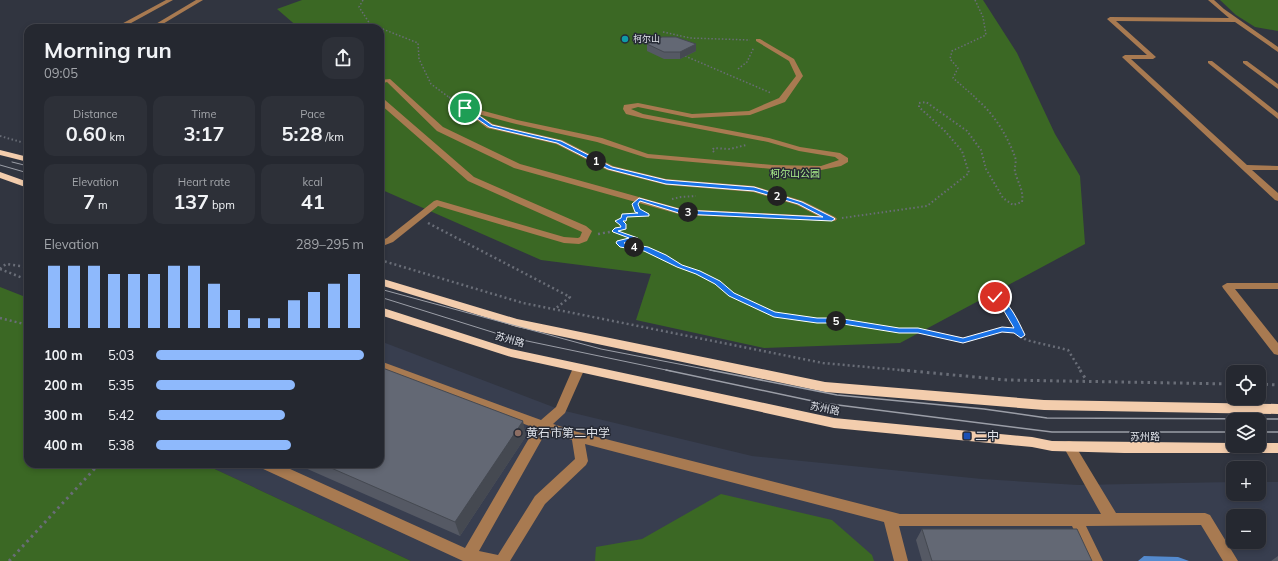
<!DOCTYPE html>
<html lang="en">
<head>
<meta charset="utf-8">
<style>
	:root { --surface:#252830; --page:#2d3038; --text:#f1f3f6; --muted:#a3a6ab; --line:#42444c; --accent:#8eb9fc }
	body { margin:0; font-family:Mulish,"Noto Sans SC",sans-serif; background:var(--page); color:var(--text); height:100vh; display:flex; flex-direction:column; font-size:15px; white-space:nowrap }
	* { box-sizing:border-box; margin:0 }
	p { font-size:13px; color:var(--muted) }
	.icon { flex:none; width:22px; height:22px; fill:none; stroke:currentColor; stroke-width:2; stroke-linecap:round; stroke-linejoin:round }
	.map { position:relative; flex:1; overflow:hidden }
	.side { position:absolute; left:24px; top:24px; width:360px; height:444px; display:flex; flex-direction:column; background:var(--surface); border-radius:12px; box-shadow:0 2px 6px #0003,0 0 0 1px var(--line) }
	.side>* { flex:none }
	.tools { position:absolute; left:1226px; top:365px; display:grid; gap:8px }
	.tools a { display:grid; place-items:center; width:40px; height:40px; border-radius:8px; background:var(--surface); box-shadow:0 2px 6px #0003,0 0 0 1px var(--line); font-size:20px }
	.pin { position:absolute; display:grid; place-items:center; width:34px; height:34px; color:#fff; margin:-17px; border:2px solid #fff; border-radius:50%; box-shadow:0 1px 4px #0007 }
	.km { position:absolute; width:20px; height:20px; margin:-10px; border-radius:50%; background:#222; color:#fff; font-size:11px; line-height:20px; text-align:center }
	.round { display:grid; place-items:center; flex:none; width:42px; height:42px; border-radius:12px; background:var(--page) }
	.head { display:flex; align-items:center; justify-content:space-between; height:68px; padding:0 20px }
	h1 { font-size:22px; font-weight:700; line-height:30px }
	.figures { display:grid; grid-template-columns:repeat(3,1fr); gap:6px; height:68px; padding:4px 20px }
	.figures div { display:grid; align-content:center; border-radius:10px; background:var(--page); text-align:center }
	.figures b { font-size:20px; font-weight:700 }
	.figures small { font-size:11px; font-weight:400 }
	.figures p { font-size:11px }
	.chart { height:112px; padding:8px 20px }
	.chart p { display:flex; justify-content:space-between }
	.chart svg { width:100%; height:72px; margin-top:4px; stroke:var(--accent); stroke-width:6 }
	ul { padding:0 20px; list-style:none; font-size:13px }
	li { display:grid; grid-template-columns:64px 48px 1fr; align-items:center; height:30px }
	li i { height:10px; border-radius:5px; background:var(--accent) }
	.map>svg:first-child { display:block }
	.built { fill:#383e4f; fill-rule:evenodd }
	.green { fill:#3b6824 }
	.water { fill:#548ace }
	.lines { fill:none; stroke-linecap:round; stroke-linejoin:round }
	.path-far3 { stroke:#696d77; stroke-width:1.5; stroke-dasharray:1.5 2; stroke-linecap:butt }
	.path-far2 { stroke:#696d77; stroke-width:2; stroke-dasharray:1.5 2.5; stroke-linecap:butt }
	.path-far1 { stroke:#696d77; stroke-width:2.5; stroke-dasharray:2 3; stroke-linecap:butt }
	.path { stroke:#696d77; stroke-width:3; stroke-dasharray:2.5 4; stroke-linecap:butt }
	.minor { fill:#a87a51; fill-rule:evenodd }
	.major { fill:#f3cdad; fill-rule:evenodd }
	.tram-far1 { stroke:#9b9ea7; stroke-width:1 }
	.tram { stroke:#9b9ea7; stroke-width:1.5 }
	.wall { fill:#555964 }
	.shaded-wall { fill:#454951 }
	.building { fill:#636874; stroke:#454951 }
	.route { fill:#1a73e8; stroke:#fff }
	.culture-dot { fill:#0f9aa8; stroke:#272b36; stroke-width:1.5 }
	.education-dot { fill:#8d6e63; stroke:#272b36; stroke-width:1.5 }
	.transit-dot { fill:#1a4fb4; stroke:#272b36; stroke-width:1.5 }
	.labels { text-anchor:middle; stroke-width:3; stroke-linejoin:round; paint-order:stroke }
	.far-poi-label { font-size:9px; fill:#dfe2e9; stroke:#272b36; text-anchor:start }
	.park-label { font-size:10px; fill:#aaef8b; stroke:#272b36 }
	.street-label { font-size:10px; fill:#dfe2e9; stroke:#272b36 }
	.near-poi-label { font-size:12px; fill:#dfe2e9; stroke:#272b36; text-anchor:start }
</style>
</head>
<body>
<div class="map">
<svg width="1278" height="561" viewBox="0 0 1278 561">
	<rect width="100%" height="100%" fill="#313540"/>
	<path class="built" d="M 380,341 L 561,410 L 752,456 L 982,479 L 1078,485 L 1233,482 L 1233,494 L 1259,494 L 1259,482 L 1278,482 L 1278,561 L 411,561 L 204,464 L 380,464 ZM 1233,516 L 1259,516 L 1259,542 L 1233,542 Z"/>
	<path class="green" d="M 302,0 L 983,0 L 1017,53 L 1055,134 L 1080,176 L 1085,244 L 900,343 L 764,348 L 636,320 L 651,274 L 541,260 L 380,189 L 380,28 L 299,28 L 277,9 Z
		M 1220,0 L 1278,0 L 1278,31 L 1255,27 L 1236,15 Z
		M 0,287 L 28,298 L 28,464 L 204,464 L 411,561 L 0,561 Z
		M 721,494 L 832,520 L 872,555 L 874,561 L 595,561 L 596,547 L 642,539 Z"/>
	<path class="water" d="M 1144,556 L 1178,557 L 1189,561 L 1138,561 Z"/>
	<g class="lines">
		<path class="path-far3" d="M 363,0 L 359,7 L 370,24 L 418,43 L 419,59 L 431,84 L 450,98
			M 975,0 L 983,17 L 986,35 L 952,51 L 950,59 L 958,68 L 953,78 L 976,98
			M 663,32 L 690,38 L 750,40
			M 685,56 L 771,93
			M 738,69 L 747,62 L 754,47"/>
		<path class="path-far2" d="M 449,97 L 458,103
			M 0,136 L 28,144
			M 714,152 L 712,150 L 714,148 L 730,149 L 746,145
			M 672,199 L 681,197 L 696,196
			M 842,218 L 927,206 L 969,173 L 962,151 L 944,130 L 919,107 L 919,103 L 926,102 L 967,131 L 981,150 L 986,169 L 1003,198 L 1013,205 L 1022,202 C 1024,191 1018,183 1015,172 C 1014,168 1017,162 1015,157 C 1007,135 993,112 974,97
			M 624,219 L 625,215 L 647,215 L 642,213"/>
		<path class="path-far1" d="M 624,218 L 618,221 L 623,224 L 623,229 L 617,229 L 615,231 L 635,238 L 635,240 L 627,240 L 619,243 L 622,245 L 646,249 L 679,266 L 698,272 L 718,283 L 731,294 L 774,314 L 817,320 L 837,321 L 899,331 L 918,330 L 963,340 L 1002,330 L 1015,331 L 1026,340 L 1068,350 L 1081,371
			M 428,223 L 570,297 L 555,309
			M 598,234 L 615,231
			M 380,260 L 523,303 L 823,363 L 911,371
			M 0,269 L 6,264 L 28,267
			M 0,269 L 28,280
			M 991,288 L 996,297 L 1010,313 L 1021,335
			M 0,318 L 28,325"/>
		<path class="path" d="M 901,370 L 1007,380 L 1233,384
			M 1080,370 L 1087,381
			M 1259,384 L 1278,385
			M 9,561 L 99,464"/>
		<path class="minor" d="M 166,0 L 173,0 L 122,28 L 114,28 Z
			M 196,0 L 203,0 L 156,28 L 149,28 Z
			M 1208,0 L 1214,0 L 1224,9 L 1278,47 L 1278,52 L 1235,22 L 1116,21 L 1156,57 L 1153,59 L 1131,59 L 1247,165 L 1278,166 L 1278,170 L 1252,170 L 1278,193 L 1278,201 L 1275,200 L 1123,58 L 1122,57 L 1125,55 L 1147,55 L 1107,19 L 1110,17 L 1229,18 Z
			M 756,39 L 760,39 L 794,59 L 803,76 L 785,102 L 750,115 L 692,118 L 638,107 L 631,109 L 643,114 L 769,138 L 800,147 L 840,153 L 848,158 L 848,162 L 841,166 L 821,170 L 773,169 L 647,158 L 597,142 L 516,124 L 478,114 L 493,124 L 562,140 L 613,166 L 666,179 L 754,186 L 803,201 L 835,217 L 837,219 L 835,221 L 682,215 L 514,168 L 437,131 L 387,82 L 380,84 L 380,80 L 390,79 L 443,127 L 520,164 L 682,209 L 818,216 L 797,205 L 753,192 L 666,185 L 607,170 L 556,144 L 487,128 L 461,108 L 465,106 L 517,120 L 602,138 L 648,154 L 773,165 L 821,166 L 839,160 L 835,157 L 799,151 L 768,142 L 642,118 L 626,114 L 623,109 L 624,105 L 638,103 L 692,114 L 749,111 L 779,98 L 796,76 L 789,61 L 756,41 Z
			M 1208,61 L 1212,61 L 1278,113 L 1278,119 L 1208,63 Z
			M 1243,61 L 1247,61 L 1278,84 L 1278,89 L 1243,63 Z
			M 380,90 L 384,92 L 385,100 L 474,177 L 586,226 L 592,231 L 587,241 L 579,244 L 564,243 L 438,206 L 393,242 L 380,247 L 380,241 L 387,238 L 434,201 L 437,200 L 564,237 L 578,238 L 580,237 L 582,232 L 468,181 L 380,104 Z
			M 1227,283 L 1278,283 L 1278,289 L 1235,289 L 1278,343 L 1278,355 L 1274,354 L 1223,288 L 1222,286 Z
			M 380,361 L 541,420 L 556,407 L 573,368 L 575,365 L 579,364 L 583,365 L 585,368 L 565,413 L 553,424 L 578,432 L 900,514 L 1101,514 L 1063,446 L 1065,442 L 1069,441 L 1073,442 L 1116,513 L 1205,513 L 1210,515 L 1238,561 L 1223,561 L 1201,525 L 1086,526 L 1103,561 L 1089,561 L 1072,526 L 899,526 L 908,561 L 894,561 L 884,522 L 585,444 L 588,461 L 586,465 L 545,504 L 510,561 L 463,561 L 261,468 L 260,464 L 279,464 L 465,548 L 535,428 L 380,370 ZM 546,432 L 572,440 L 575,459 L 535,496 L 498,555 L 479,551 Z"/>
		<path class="major" d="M 0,150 L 28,157 L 28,162 L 0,155 Z
			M 0,172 L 28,182 L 28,188 L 0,178 Z
			M 380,278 L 517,319 L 825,382 L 1044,400 L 1278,404 L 1278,414 L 1044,410 L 825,392 L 517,327 L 380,285 Z
			M 380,307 L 511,349 L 834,418 L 1032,437 L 1052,441 L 1233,443 L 1233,446 L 1259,446 L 1259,443 L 1278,443 L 1278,453 L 1124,453 L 1052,451 L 1032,447 L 834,428 L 511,357 L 380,315 Z"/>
		<path class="tram-far1" d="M 12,162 L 28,166
			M 0,165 L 28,173
			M 380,289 L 601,349 L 715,371
			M 380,297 L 508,337 L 671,371"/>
		<path class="tram" d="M 666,370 L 822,403 L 1052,432 L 1233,432
			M 710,370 L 837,395 L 984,409 L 1047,418 L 1278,419
			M 1259,432 L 1278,432"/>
	</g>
	<path class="wall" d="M 647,44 L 696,44 L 696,51 L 680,59 L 664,59 L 647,51 Z
		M 526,436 L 460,536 L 296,464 L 380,464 Z
		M 922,529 L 1092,561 L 922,561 L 916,540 Z
		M 1278,556 L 1278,561 L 1271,561 Z"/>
	<path class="shaded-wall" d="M 696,44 L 696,51 L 680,59 L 680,52 Z
		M 523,421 L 526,436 L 460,536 L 455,522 Z"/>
	<path class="building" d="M 662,37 L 676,37 L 696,44 L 680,52 L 664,52 L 647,44 Z
		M 380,367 L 523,421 L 455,522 L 322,464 L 380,464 Z
		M 922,529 L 1077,529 L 1092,561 L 932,561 Z"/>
	<path class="route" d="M 463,107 L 467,107 L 492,125 L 561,141 L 612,167 L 666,180 L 754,187 L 802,202 L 834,218 L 835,219 L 832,221 L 682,214 L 640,201 L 638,204 L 640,209 L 649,214 L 649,216 L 627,217 L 626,221 L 623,221 L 626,224 L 626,229 L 618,231 L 638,238 L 637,241 L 624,243 L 648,247 L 666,255 L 682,265 L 700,271 L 720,281 L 734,293 L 775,312 L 817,318 L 837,318 L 899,328 L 918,328 L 963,338 L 1002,327 L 1014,328 L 1001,306 L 991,297 L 995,295 C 1010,301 1018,321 1025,335 L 1021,338 L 1014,333 L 1002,332 L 963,343 L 918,333 L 899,333 L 837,323 L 817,323 L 774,317 L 729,296 L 715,284 L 696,274 L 677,267 L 644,251 L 620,247 L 616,243 L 617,241 L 629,238 L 613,232 L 612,231 L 615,228 L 621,227 L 620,225 L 615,221 L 621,218 L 622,214 L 638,213 L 635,212 L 632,204 L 639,198 L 682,210 L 823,217 L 798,204 L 754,191 L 666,184 L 608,169 L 557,143 L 489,127 L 463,109 Z"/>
	<circle class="culture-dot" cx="625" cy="39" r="4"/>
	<circle class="education-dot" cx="518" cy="433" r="4"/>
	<rect class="transit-dot" x="963" y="432" width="8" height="8" rx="2"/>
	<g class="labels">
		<g class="far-poi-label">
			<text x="633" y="42">柯尔山</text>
		</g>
		<g class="park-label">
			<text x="795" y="177">柯尔山公园</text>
		</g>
		<g class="street-label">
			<text transform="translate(510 339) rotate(16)" y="4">苏州路</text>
			<text transform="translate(825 408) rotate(11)" y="4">苏州路</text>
			<text x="1145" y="440">苏州路</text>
		</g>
		<g class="near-poi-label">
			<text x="526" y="437">黄石市第二中学</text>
			<text x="975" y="440">二中</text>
		</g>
	</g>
</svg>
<div class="tools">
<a><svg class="icon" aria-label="locate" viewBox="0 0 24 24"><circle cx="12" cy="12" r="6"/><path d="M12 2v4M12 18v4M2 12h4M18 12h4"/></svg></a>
<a><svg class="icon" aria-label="layers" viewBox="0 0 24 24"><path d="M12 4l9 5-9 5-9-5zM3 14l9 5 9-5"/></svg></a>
<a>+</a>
<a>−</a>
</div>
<div class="pin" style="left:465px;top:108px;background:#1e9e55"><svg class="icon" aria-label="arrive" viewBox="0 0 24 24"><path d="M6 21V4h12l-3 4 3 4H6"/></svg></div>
<div class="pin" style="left:995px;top:297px;background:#d93025"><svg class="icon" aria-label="check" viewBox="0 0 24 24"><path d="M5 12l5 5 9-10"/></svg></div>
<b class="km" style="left:596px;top:161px">1</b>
<b class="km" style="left:777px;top:196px">2</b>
<b class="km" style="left:688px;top:212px">3</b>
<b class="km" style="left:634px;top:247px">4</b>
<b class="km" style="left:836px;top:321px">5</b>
<section class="side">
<div class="head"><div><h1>Morning run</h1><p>09:05</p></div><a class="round"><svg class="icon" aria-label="share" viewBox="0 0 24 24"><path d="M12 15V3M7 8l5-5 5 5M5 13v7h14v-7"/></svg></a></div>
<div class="figures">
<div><p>Distance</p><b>0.60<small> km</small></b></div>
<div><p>Time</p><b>3:17</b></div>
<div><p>Pace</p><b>5:28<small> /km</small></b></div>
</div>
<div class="figures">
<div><p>Elevation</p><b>7<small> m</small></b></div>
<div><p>Heart rate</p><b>137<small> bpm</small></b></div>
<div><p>kcal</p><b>41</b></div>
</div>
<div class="chart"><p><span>Elevation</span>289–295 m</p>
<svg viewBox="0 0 160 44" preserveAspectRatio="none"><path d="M5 44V6M15 44V6M25 44V6M35 44V11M45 44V11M55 44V11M65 44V6M75 44V6M85 44V17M95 44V33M105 44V38M115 44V38M125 44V27M135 44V22M145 44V17M155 44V11"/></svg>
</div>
<ul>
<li><b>100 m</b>5:03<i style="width:100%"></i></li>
<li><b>200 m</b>5:35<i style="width:67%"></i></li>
<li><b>300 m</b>5:42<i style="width:62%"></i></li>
<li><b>400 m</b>5:38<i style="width:65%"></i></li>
</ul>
</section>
</div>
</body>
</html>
